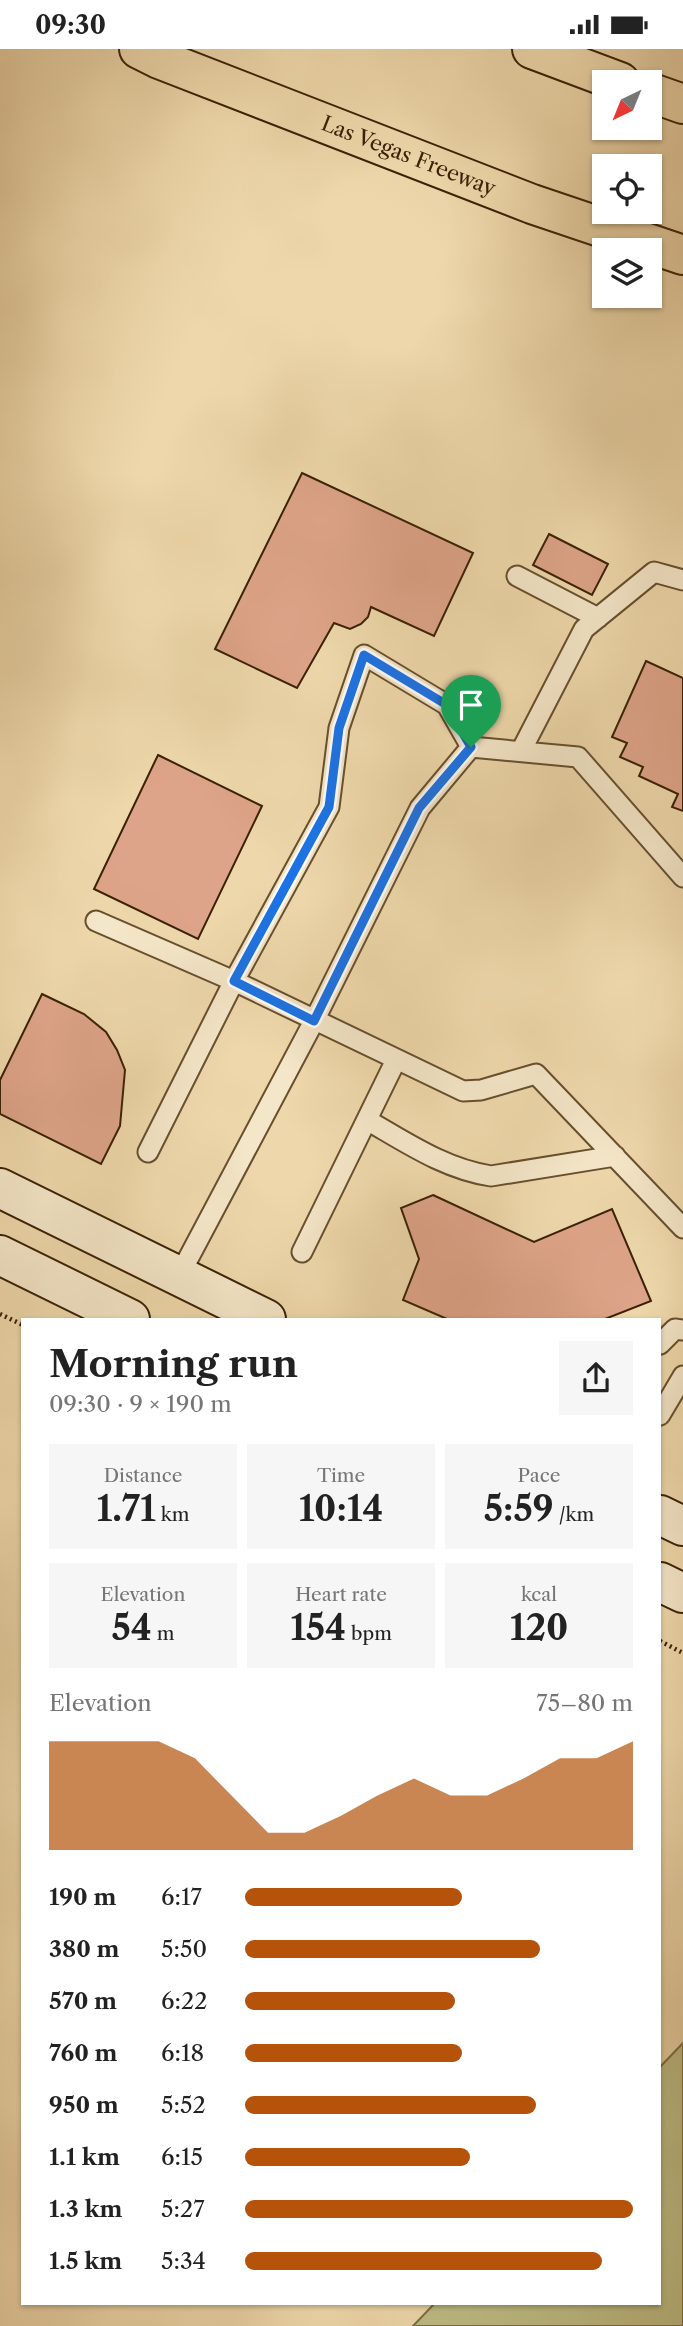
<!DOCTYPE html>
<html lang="en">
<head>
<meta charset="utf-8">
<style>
	:root { --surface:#fff; --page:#f6f6f6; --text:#222; --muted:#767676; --accent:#b45309 }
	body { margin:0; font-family:"Libre Caslon Text",serif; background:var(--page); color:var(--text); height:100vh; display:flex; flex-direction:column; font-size:26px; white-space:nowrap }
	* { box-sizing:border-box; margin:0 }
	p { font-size:23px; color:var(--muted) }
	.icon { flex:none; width:38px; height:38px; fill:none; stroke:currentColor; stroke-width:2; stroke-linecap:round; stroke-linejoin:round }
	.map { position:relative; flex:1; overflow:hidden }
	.drawer { position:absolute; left:21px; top:1269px; width:640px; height:987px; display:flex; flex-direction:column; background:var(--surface); border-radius:0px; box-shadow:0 2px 5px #0004 }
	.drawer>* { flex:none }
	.needle { width:46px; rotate:223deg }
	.controls { position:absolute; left:592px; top:21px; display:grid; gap:14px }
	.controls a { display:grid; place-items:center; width:70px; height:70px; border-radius:0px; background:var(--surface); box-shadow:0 2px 5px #0004; font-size:35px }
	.pin { position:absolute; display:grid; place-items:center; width:60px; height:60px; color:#fff; margin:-72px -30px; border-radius:50% 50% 50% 0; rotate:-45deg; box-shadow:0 0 7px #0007 }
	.pin .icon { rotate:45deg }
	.round { display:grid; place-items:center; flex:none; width:74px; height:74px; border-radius:0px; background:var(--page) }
	.headline { display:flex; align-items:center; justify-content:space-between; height:119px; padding:0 28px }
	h1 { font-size:38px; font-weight:800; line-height:52px }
	.stats { display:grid; grid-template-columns:repeat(3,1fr); gap:10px; height:119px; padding:7px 28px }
	.stats div { display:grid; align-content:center; border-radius:0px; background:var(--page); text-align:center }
	.stats b { font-size:35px; font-weight:800 }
	.stats small { font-size:19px; font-weight:400 }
	.stats p { font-size:19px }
	.chart { height:196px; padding:14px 28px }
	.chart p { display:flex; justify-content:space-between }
	.chart svg { width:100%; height:126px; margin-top:7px; fill:var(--accent); opacity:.7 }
	ul { padding:0 28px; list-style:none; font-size:23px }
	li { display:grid; grid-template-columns:112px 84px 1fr; align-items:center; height:52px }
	li i { height:18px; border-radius:9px; background:var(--accent) }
	.status { display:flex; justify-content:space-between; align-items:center; height:49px; padding:0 35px; background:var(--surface); direction:ltr }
	.status svg { height:19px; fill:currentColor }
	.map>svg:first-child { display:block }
	.green { fill:#bebd85; stroke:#7c6f45; stroke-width:2 }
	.building { fill:#dea489; stroke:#3a2105; stroke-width:2 }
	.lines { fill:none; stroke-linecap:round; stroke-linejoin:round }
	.service-casing { stroke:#674f2e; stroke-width:23 }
	.secondary-casing { stroke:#3a2105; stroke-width:42 }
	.motorway-casing { stroke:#3a2105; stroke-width:42 }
	.path { stroke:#3a2105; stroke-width:4.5; stroke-dasharray:2 3.5; stroke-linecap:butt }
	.service { stroke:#f4e6c8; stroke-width:19 }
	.secondary { stroke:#f4e6c8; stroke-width:38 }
	.motorway { stroke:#eed8ab; stroke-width:38 }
	.route-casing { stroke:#fff; stroke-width:14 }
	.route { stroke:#1a73e8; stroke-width:9 }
	.labels { text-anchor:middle; stroke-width:5; stroke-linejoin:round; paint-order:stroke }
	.street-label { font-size:21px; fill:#3a2105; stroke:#f4e6c8 }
</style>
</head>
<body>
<div class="status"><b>09:30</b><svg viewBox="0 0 49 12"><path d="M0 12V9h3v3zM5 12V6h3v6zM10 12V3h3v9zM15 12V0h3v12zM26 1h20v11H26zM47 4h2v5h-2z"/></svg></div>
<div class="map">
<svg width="683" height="2277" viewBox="0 0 683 2277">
	<rect width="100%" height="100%" fill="#eed8ab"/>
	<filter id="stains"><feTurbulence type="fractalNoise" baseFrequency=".00286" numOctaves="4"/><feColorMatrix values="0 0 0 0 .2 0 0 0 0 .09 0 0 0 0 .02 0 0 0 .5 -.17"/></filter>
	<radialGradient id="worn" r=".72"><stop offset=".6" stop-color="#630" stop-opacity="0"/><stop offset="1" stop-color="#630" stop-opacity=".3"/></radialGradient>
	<path class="green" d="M 683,1994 L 683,2277 L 413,2277 L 435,2254 L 660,2254 L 660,2018 Z"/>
	<path class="building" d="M 302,424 L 473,504 L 434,587 L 371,558 L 368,568 L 361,575 L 350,580 L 334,574 L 297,639 L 215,600 Z
		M 549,485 L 608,515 L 592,546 L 533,516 Z
		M 646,612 L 683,629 L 683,762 L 672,758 L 678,745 L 639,727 L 643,718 L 620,708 L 627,694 L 612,688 Z
		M 158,706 L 262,757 L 198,890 L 94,840 Z
		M 42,945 L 84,965 L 106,983 L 117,1001 L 125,1021 L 120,1077 L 101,1115 L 0,1065 L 0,1031 Z
		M 433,1146 L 534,1193 L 612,1160 L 651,1252 L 605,1270 L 447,1270 L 403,1251 L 419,1210 L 401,1159 Z"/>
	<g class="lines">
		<defs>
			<path id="service" d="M 517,527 L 598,569
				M 521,702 L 584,580 L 654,523 L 683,531
				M 96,872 L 234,932 L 463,1042 L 481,1041 L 536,1025 L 683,1179
				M 367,1071 C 407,1094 445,1120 491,1127 L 615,1107
				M 148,1103 L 234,932 L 329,758 L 339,679 L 364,606 L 447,656 L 471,698
				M 302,1203 L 396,1011
				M 179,1227 L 314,972 L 420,759 L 471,698 L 578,708 L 683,828
				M 660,1295 L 675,1280 L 683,1281
				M 660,1366 L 683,1327"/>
			<path id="secondary" d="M 0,1139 L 266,1270
				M 0,1206 L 130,1270
				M 660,1466 L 683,1477
				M 660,1533 L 683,1544"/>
			<g id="motorway">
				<path id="s1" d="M 139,0 L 159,10 L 532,155 L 683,206"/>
				<path d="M 532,0 L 620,33"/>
				<path d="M 649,43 L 683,55"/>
			</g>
		</defs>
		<use href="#service" class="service-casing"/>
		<use href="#secondary" class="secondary-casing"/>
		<use href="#motorway" class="motorway-casing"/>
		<path class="path" d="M 0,1265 L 23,1276
			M 660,1592 L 683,1604"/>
		<use href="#service" class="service"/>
		<use href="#secondary" class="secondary"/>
		<use href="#motorway" class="motorway"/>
	</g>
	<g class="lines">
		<defs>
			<path id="route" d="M 364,606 L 447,656 L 471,698 L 419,759 L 314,972 L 234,932 L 329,758 L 339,679 Z"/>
		</defs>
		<use href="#route" class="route-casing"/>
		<use href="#route" class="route"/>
	</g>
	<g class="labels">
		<g class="street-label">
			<text dy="7" stroke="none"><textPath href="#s1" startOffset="290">Las Vegas Freeway</textPath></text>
		</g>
	</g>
	<rect width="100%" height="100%" filter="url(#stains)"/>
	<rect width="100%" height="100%" fill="url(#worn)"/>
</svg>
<div class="controls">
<a><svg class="needle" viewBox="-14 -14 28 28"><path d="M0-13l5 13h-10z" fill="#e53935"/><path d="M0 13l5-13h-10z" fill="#767676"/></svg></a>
<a><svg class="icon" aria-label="locate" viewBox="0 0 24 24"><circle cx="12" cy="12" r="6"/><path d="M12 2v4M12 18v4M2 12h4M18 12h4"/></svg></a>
<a><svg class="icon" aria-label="layers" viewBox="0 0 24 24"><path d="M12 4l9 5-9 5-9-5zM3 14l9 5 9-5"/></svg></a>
</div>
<div class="pin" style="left:471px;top:698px;background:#1e9e55"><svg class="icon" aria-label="arrive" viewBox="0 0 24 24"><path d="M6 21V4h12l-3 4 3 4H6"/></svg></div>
<section class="drawer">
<div class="headline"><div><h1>Morning run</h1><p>09:30 · 9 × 190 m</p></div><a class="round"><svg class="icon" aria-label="share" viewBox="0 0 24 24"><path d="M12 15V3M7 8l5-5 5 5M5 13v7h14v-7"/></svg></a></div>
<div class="stats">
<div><p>Distance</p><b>1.71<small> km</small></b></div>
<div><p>Time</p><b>10:14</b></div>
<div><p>Pace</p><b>5:59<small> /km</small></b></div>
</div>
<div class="stats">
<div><p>Elevation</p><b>54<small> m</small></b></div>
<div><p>Heart rate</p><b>154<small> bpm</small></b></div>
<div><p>kcal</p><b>120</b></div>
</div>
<div class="chart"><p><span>Elevation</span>75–80 m</p>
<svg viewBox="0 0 160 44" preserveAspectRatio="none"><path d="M0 44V6L10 6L20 6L30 6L40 12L50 25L60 38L70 38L80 32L90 25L100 19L110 25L120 25L130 19L140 12L150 12L160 6V44z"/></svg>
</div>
<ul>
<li><b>190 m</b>6:17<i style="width:56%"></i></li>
<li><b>380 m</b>5:50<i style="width:76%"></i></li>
<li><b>570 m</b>6:22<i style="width:54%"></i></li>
<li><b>760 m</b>6:18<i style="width:56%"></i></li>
<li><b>950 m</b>5:52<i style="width:75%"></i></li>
<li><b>1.1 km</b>6:15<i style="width:58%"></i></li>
<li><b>1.3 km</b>5:27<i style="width:100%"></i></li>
<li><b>1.5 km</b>5:34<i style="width:92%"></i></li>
</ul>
</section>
</div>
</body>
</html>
